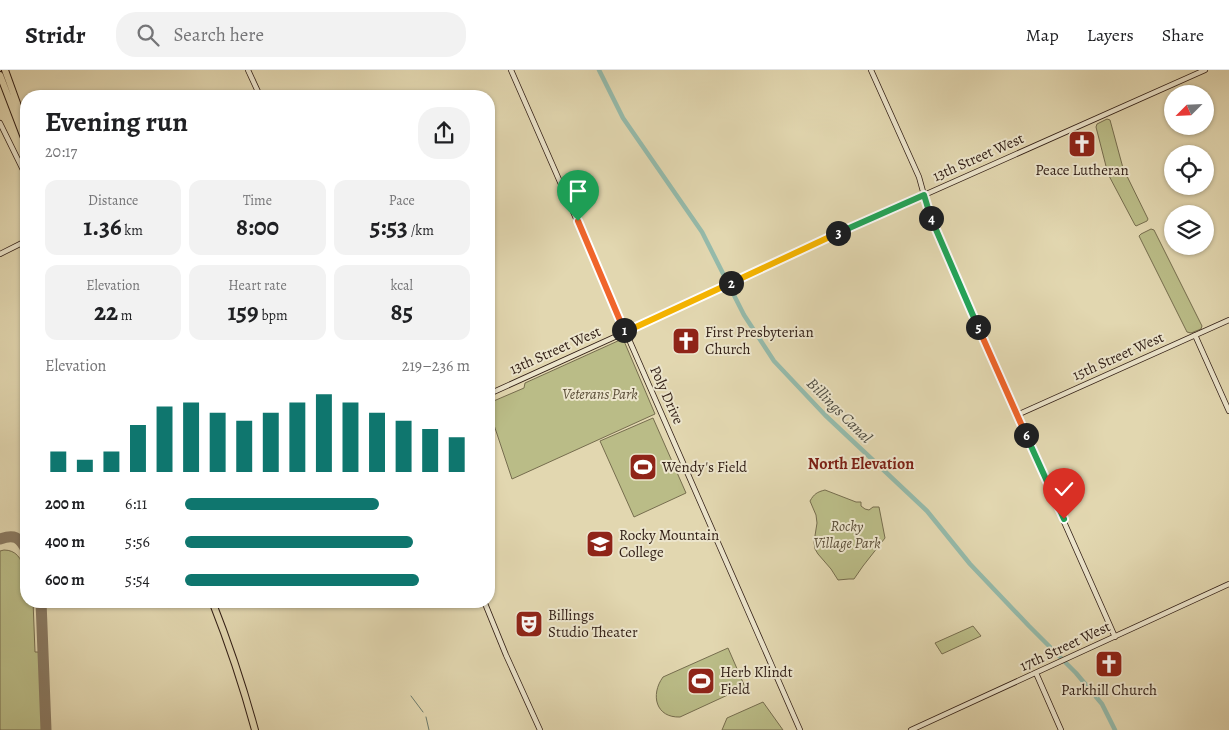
<!DOCTYPE html>
<html lang="en">
<head>
<meta charset="utf-8">
<style>
	:root { --surface:#fff; --page:#f2f2f2; --text:#202124; --muted:#757577; --line:#e0e0e0; --accent:#0f766e }
	body { margin:0; font-family:Alegreya,serif; background:var(--page); color:var(--text); height:100vh; display:flex; flex-direction:column; font-size:19px; white-space:nowrap }
	* { box-sizing:border-box; margin:0 }
	p { font-size:16px; color:var(--muted) }
	.icon { flex:none; width:28px; height:28px; fill:none; stroke:currentColor; stroke-width:2; stroke-linecap:round; stroke-linejoin:round }
	.map { position:relative; flex:1; overflow:hidden }
	.panel { position:absolute; left:20px; top:20px; width:475px; height:518px; display:flex; flex-direction:column; background:var(--surface); border-radius:20px; box-shadow:0 1px 4px #0004 }
	.panel>* { flex:none }
	.needle { width:32px; rotate:246deg }
	.fabs { position:absolute; left:1164px; top:15px; display:grid; gap:10px }
	.fabs a { display:grid; place-items:center; width:50px; height:50px; border-radius:50%; background:var(--surface); box-shadow:0 1px 4px #0004; font-size:25px }
	.pin { position:absolute; display:grid; place-items:center; width:42px; height:42px; color:#fff; margin:-51px -21px; border-radius:50% 50% 50% 0; rotate:-45deg; box-shadow:0 0 5px #0007 }
	.pin .icon { rotate:45deg }
	.km { position:absolute; width:25px; height:25px; margin:-12px; border-radius:50%; background:#222; color:#fff; font-size:14px; line-height:25px; text-align:center }
	.round { display:grid; place-items:center; flex:none; width:52px; height:52px; border-radius:20px; background:var(--page) }
	.summary { display:flex; align-items:center; justify-content:space-between; height:85px; padding:0 25px }
	h1 { font-size:28px; font-weight:600; line-height:38px }
	.stats { display:grid; grid-template-columns:repeat(3,1fr); gap:8px; height:85px; padding:5px 25px }
	.stats div { display:grid; align-content:center; border-radius:12px; background:var(--page); text-align:center }
	.stats b { font-size:25px; font-weight:600 }
	.stats small { font-size:14px; font-weight:400 }
	.stats p { font-size:14px }
	.chart { height:140px; padding:10px 25px }
	.chart p { display:flex; justify-content:space-between }
	.chart svg { width:100%; height:90px; margin-top:5px; stroke:var(--accent); stroke-width:6 }
	ul { padding:0 25px; list-style:none; font-size:16px }
	li { display:grid; grid-template-columns:80px 60px 1fr; align-items:center; height:38px }
	li i { height:12px; border-radius:6px; background:var(--accent) }
	header { display:flex; align-items:center; gap:30px; box-sizing:border-box; height:70px; padding:0 25px; background:var(--surface); border-bottom:1px solid var(--line) }
	header strong { font-size:24px }
	nav { display:flex; gap:28px; margin-inline-start:auto; font-size:18px }
	.search { width:350px; height:45px; background:var(--page); display:flex; align-items:center; gap:12px; box-sizing:border-box; padding:0 18px; border-radius:20px; color:var(--muted); font-size:19px }
	.map>svg:first-child { display:block }
	.green { fill:#babc87; stroke:#766d4e }
	.lines { fill:none; stroke-linecap:round; stroke-linejoin:round }
	.stream { stroke:#6d7c6e; stroke-width:1 }
	.canal { stroke:#95baaa; stroke-width:4.5 }
	.taxiway { stroke:#8a7a62; stroke-width:11 }
	.secondary-casing { stroke:#311e15; stroke-width:6 }
	.highway-casing { stroke:#311e15; stroke-width:8 }
	.secondary { stroke:#ece5cc; stroke-width:4.5 }
	.highway { stroke:#e2d7b0; stroke-width:6 }
	.split-1-casing { stroke:#fff; stroke-width:10 }
	.split-2-casing { stroke:#fff; stroke-width:10 }
	.split-3-casing { stroke:#fff; stroke-width:10 }
	.split-4-casing { stroke:#fff; stroke-width:10 }
	.split-5-casing { stroke:#fff; stroke-width:10 }
	.split-6-casing { stroke:#fff; stroke-width:10 }
	.split-7-casing { stroke:#fff; stroke-width:10 }
	.split-1 { stroke:#f0652b; stroke-width:6 }
	.split-2 { stroke:#f5b400; stroke-width:6 }
	.split-3 { stroke:#f5b400; stroke-width:6 }
	.split-4 { stroke:#22a559; stroke-width:6 }
	.split-5 { stroke:#22a559; stroke-width:6 }
	.split-6 { stroke:#f0652b; stroke-width:6 }
	.split-7 { stroke:#22a559; stroke-width:6 }
	.labels { text-anchor:middle; stroke-width:4; stroke-linejoin:round; paint-order:stroke }
	.street-label { font-size:15px; fill:#311e15; stroke:#ece5cc }
	.poi-label { font-size:15px; fill:#311e15; stroke:#ece5cc; text-anchor:start }
	.park-label { font-size:15px; font-style:italic; fill:#5a4d37; stroke:#ece5cc }
	.water-label { font-size:16px; font-style:italic; fill:#4f4d42; stroke:#ece5cc }
	.neighbourhood-label { font-size:16px; font-weight:bold; fill:#7a1f14; stroke:#ece5cc }
</style>
</head>
<body>
<header>
<strong>Stridr</strong>
<div class="search"><svg class="icon" aria-label="search" viewBox="0 0 24 24"><circle cx="10" cy="10" r="6"/><path d="M15 15l6 6"/></svg>Search here</div>
<nav><a>Map</a><a>Layers</a><a>Share</a></nav>
</header>
<div class="map">
<svg width="1229" height="660" viewBox="0 0 1229 660">
	<rect width="100%" height="100%" fill="#e2d7b0"/>
	<filter id="stains"><feTurbulence type="fractalNoise" baseFrequency=".004" numOctaves="4"/><feColorMatrix values="0 0 0 0 .2 0 0 0 0 .09 0 0 0 0 .02 0 0 0 .5 -.17"/></filter>
	<radialGradient id="worn" r=".72"><stop offset=".6" stop-color="#630" stop-opacity="0"/><stop offset="1" stop-color="#630" stop-opacity=".3"/></radialGradient>
	<path class="green" d="M 1107,49 L 1110,50 L 1123,98 L 1148,149 L 1147,151 L 1136,156 L 1135,155 L 1108,104 L 1096,57 L 1097,54 Z
		M 1151,159 L 1154,160 L 1202,256 L 1201,259 L 1191,263 L 1187,262 L 1139,166 L 1141,164 Z
		M 620,270 L 624,271 L 655,344 L 512,409 L 489,340 L 489,333 L 524,318 L 525,313 Z
		M 653,348 L 686,423 L 634,447 L 600,371 Z
		M 825,420 L 856,432 L 861,432 L 861,436 L 865,439 L 869,440 L 873,437 L 879,437 L 885,468 L 863,496 L 854,509 L 849,509 L 838,510 L 831,499 L 818,484 L 815,479 L 814,472 L 817,453 L 816,445 L 810,431 C 814,424 817,422 825,420 Z
		M 4,480 C 28,480 26,514 26,531 L 33,531 L 35,582 L 38,582 L 39,584 L 42,660 L 0,660 L 0,481 Z
		M 973,556 L 981,566 L 942,584 L 935,573 Z
		M 728,578 L 745,617 L 680,647 C 656,648 650,625 663,607 Z
		M 763,632 L 783,660 L 722,660 L 727,648 Z"/>
	<g class="lines">
		<path class="stream" d="M 411,626 L 423,642
			M 426,647 L 429,660"/>
		<path class="canal" d="M 599,0 L 623,48 L 702,162 L 744,245 L 774,291 L 825,345 L 927,441 L 970,494 L 1029,556 L 1076,603 L 1102,634 L 1115,660"/>
		<path class="taxiway" d="M 0,469 C 14,464 20,467 26,480
			M 41,531 L 46,660"/>
		<defs>
			<path id="secondary" d="M 248,0 L 260,26
				M 511,0 L 800,660
				M 871,0 L 919,107 L 932,154 L 1115,567
				M 0,53 L 26,106
				M 0,184 L 26,171
				M 1195,265 L 1229,341
				M 489,324 L 694,231 L 841,162 L 1205,0
				M 1017,345 L 1229,250
				M 484,531 L 506,585 L 540,660
				M 1036,603 L 1061,660
				M 911,660 L 1229,514"/>
			<path id="highway" d="M 5,0 L 26,58
				M 0,5 L 26,73
				M 212,531 C 229,574 243,616 255,660"/>
		</defs>
		<use href="#secondary" class="secondary-casing"/>
		<use href="#highway" class="highway-casing"/>
		<use href="#secondary" class="secondary"/>
		<use href="#highway" class="highway"/>
	</g>
	<g class="lines">
		<defs>
			<path id="split-1" d="M 578,151 L 624,260"/>
			<path id="split-2" d="M 624,260 L 625,262 L 731,213"/>
			<path id="split-3" d="M 731,213 L 838,163"/>
			<path id="split-4" d="M 838,163 L 924,125 L 931,148"/>
			<path id="split-5" d="M 931,148 L 978,257"/>
			<path id="split-6" d="M 978,257 L 1026,365"/>
			<path id="split-7" d="M 1026,365 L 1064,449"/>
		</defs>
		<use href="#split-1" class="split-1-casing"/>
		<use href="#split-2" class="split-2-casing"/>
		<use href="#split-3" class="split-3-casing"/>
		<use href="#split-4" class="split-4-casing"/>
		<use href="#split-5" class="split-5-casing"/>
		<use href="#split-6" class="split-6-casing"/>
		<use href="#split-7" class="split-7-casing"/>
		<use href="#split-1" class="split-1"/>
		<use href="#split-2" class="split-2"/>
		<use href="#split-3" class="split-3"/>
		<use href="#split-4" class="split-4"/>
		<use href="#split-5" class="split-5"/>
		<use href="#split-6" class="split-6"/>
		<use href="#split-7" class="split-7"/>
	</g>
	<defs>
		<symbol id="church-square" viewBox="-11 -11 22 22"><rect x="-9" y="-9" width="18" height="18" rx="4" fill="#8f2418" stroke="#ece5cc"/><path d="M-1.2-6h2.4v3.5h3.3v2.4h-3.3V6h-2.4V-.1h-3.3v-2.4h3.3Z" fill="#fff"/></symbol>
		<symbol id="stadium-square" viewBox="-11 -11 22 22"><rect x="-9" y="-9" width="18" height="18" rx="4" fill="#8f2418" stroke="#ece5cc"/><path d="M0-5a6.5 5 0 1 0 0 10a6.5 5 0 1 0 0-10ZM-3.5-1.8h7v3.6h-7Z" fill="#fff"/></symbol>
		<symbol id="university-square" viewBox="-11 -11 22 22"><rect x="-9" y="-9" width="18" height="18" rx="4" fill="#8f2418" stroke="#ece5cc"/><path d="M0-5L7-2L0 1L-7-2ZM-4 1L0 2.5L4 1V4Q0 6-4 4Z" fill="#fff"/></symbol>
		<symbol id="theatre-square" viewBox="-11 -11 22 22"><rect x="-9" y="-9" width="18" height="18" rx="4" fill="#8f2418" stroke="#ece5cc"/><path d="M-5-5.5Q0-4 5-5.5V0Q5 5 0 6Q-5 5-5 0ZM-3.3-2.5H-1v1.5H-3.3ZM1-2.5H3.3v1.5H1ZM-2.8 1Q0 5.5 2.8 1Z" fill="#fff"/></symbol>
	</defs>
	<g fill-rule="evenodd">
		<use href="#church-square" x="1066" y="58" width="32" height="32"/>
		<use href="#church-square" x="670" y="255" width="32" height="32"/>
		<use href="#stadium-square" x="627" y="381" width="32" height="32"/>
		<use href="#university-square" x="584" y="458" width="32" height="32"/>
		<use href="#theatre-square" x="513" y="538" width="32" height="32"/>
		<use href="#church-square" x="1093" y="578" width="32" height="32"/>
		<use href="#stadium-square" x="685" y="595" width="32" height="32"/>
	</g>
	<g class="labels">
		<g class="street-label">
			<text transform="translate(978 87) rotate(-24)" y="5">13th Street West</text>
			<text transform="translate(555 280) rotate(-24)" y="5">13th Street West</text>
			<text transform="translate(1118 286) rotate(-24)" y="5">15th Street West</text>
			<text transform="translate(667 325) rotate(66)" y="5">Poly Drive</text>
			<text transform="translate(1065 576) rotate(-25)" y="5">17th Street West</text>
		</g>
		<g class="poi-label">
			<text x="1082" y="105" text-anchor="middle">Peace Lutheran</text>
			<text x="705" y="267">First Presbyterian<tspan x="705" dy="17">Church</tspan></text>
			<text x="662" y="402">Wendy's Field</text>
			<text x="619" y="470">Rocky Mountain<tspan x="619" dy="17">College</tspan></text>
			<text x="548" y="550">Billings<tspan x="548" dy="17">Studio Theater</tspan></text>
			<text x="720" y="607">Herb Klindt<tspan x="720" dy="17">Field</tspan></text>
			<text x="1109" y="625" text-anchor="middle">Parkhill Church</text>
		</g>
		<g class="park-label">
			<text x="600" y="329">Veterans Park</text>
			<text x="847" y="461">Rocky<tspan x="847" dy="17">Village Park</tspan></text>
		</g>
		<g class="water-label">
			<text transform="translate(840 340) rotate(45)" y="6">Billings Canal</text>
		</g>
		<g class="neighbourhood-label">
			<text x="861" y="399">North Elevation</text>
		</g>
	</g>
	<rect width="100%" height="100%" filter="url(#stains)"/>
	<rect width="100%" height="100%" fill="url(#worn)"/>
</svg>
<div class="fabs">
<a><svg class="needle" viewBox="-14 -14 28 28"><path d="M0-13l5 13h-10z" fill="#e53935"/><path d="M0 13l5-13h-10z" fill="#757577"/></svg></a>
<a><svg class="icon" aria-label="locate" viewBox="0 0 24 24"><circle cx="12" cy="12" r="6"/><path d="M12 2v4M12 18v4M2 12h4M18 12h4"/></svg></a>
<a><svg class="icon" aria-label="layers" viewBox="0 0 24 24"><path d="M12 4l9 5-9 5-9-5zM3 14l9 5 9-5"/></svg></a>
</div>
<div class="pin" style="left:578px;top:151px;background:#1e9e55"><svg class="icon" aria-label="arrive" viewBox="0 0 24 24"><path d="M6 21V4h12l-3 4 3 4H6"/></svg></div>
<div class="pin" style="left:1064px;top:449px;background:#d93025"><svg class="icon" aria-label="check" viewBox="0 0 24 24"><path d="M5 12l5 5 9-10"/></svg></div>
<b class="km" style="left:624px;top:260px">1</b>
<b class="km" style="left:731px;top:213px">2</b>
<b class="km" style="left:838px;top:163px">3</b>
<b class="km" style="left:931px;top:148px">4</b>
<b class="km" style="left:978px;top:257px">5</b>
<b class="km" style="left:1026px;top:365px">6</b>
<section class="panel">
<div class="summary"><div><h1>Evening run</h1><p>20:17</p></div><a class="round"><svg class="icon" aria-label="share" viewBox="0 0 24 24"><path d="M12 15V3M7 8l5-5 5 5M5 13v7h14v-7"/></svg></a></div>
<div class="stats">
<div><p>Distance</p><b>1.36<small> km</small></b></div>
<div><p>Time</p><b>8:00</b></div>
<div><p>Pace</p><b>5:53<small> /km</small></b></div>
</div>
<div class="stats">
<div><p>Elevation</p><b>22<small> m</small></b></div>
<div><p>Heart rate</p><b>159<small> bpm</small></b></div>
<div><p>kcal</p><b>85</b></div>
</div>
<div class="chart"><p><span>Elevation</span>219–236 m</p>
<svg viewBox="0 0 160 44" preserveAspectRatio="none"><path d="M5 44V34M15 44V38M25 44V34M35 44V21M45 44V12M55 44V10M65 44V15M75 44V19M85 44V15M95 44V10M105 44V6M115 44V10M125 44V15M135 44V19M145 44V23M155 44V27"/></svg>
</div>
<ul>
<li><b>200 m</b>6:11<i style="width:68%"></i></li>
<li><b>400 m</b>5:56<i style="width:80%"></i></li>
<li><b>600 m</b>5:54<i style="width:82%"></i></li>
</ul>
</section>
</div>
</body>
</html>
